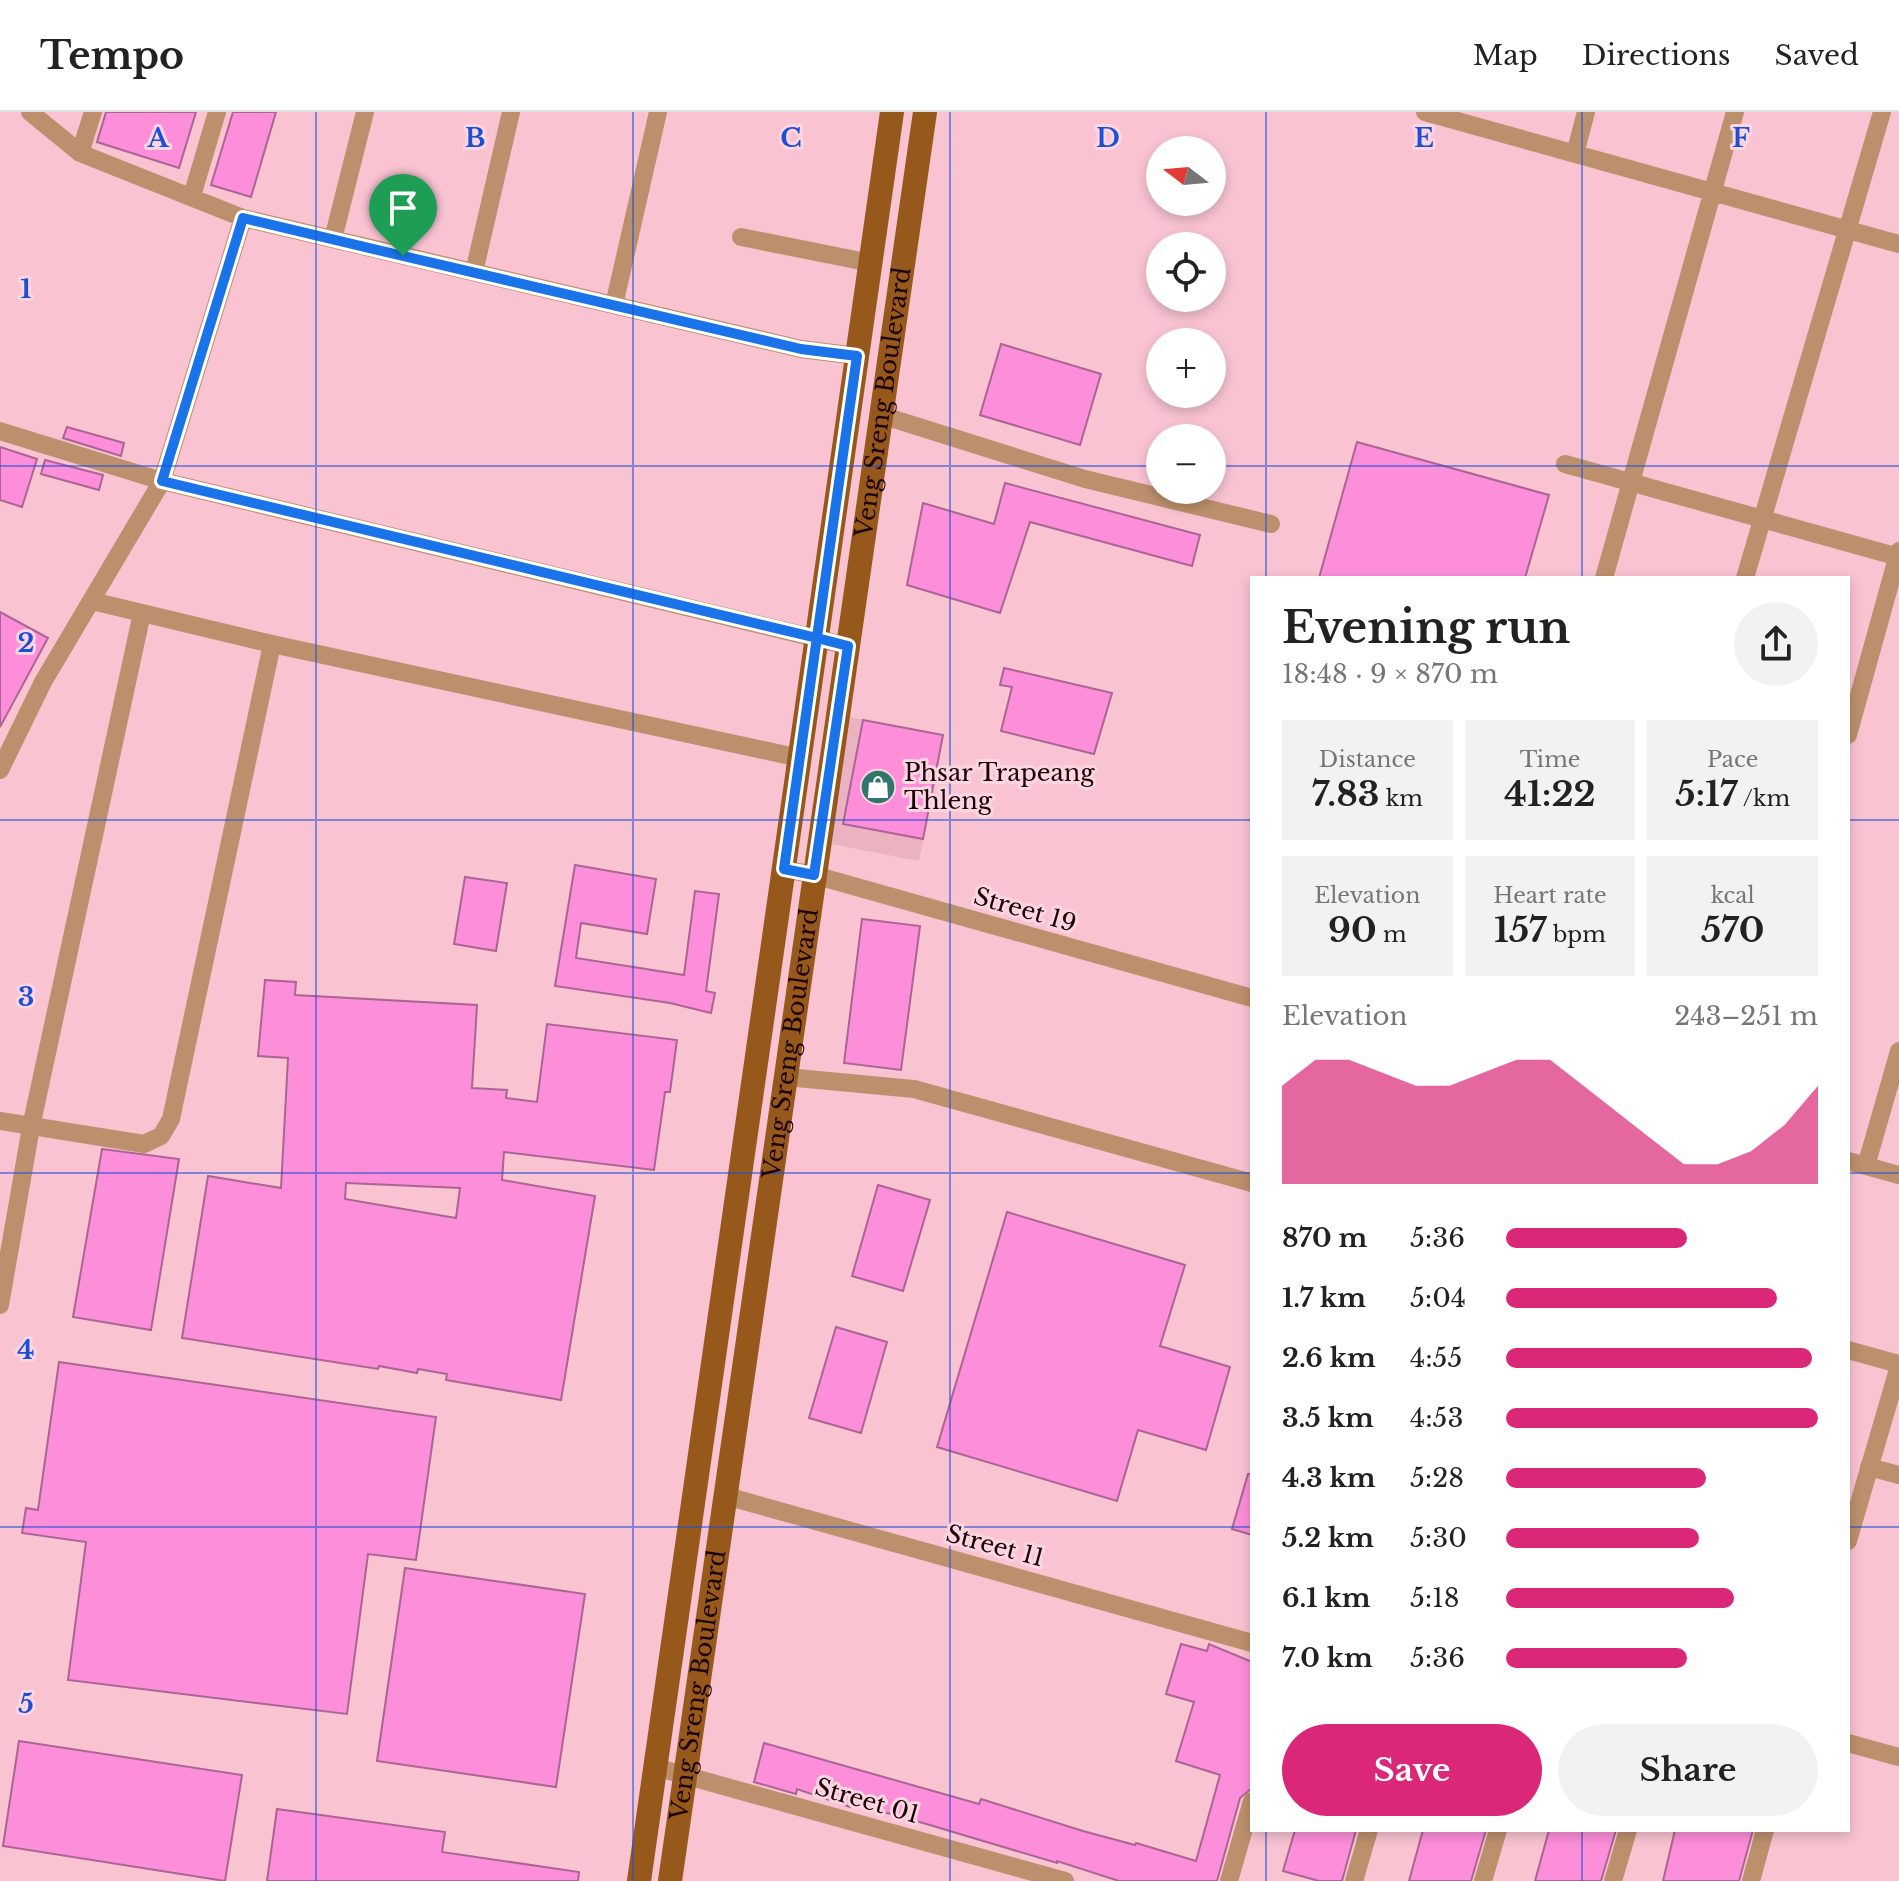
<!DOCTYPE html>
<html lang="en">
<head>
<meta charset="utf-8">
<style>
	:root { --surface:#fff; --page:#f2f2f2; --text:#222; --muted:#767676; --line:#e0e0e0; --accent:#db2777 }
	body { margin:0; font-family:"Libre Baskerville",serif; background:var(--page); color:var(--text); height:100vh; display:flex; flex-direction:column; font-size:30px; white-space:nowrap }
	* { box-sizing:border-box; margin:0 }
	p { font-size:26px; color:var(--muted) }
	.icon { flex:none; width:44px; height:44px; fill:none; stroke:currentColor; stroke-width:2; stroke-linecap:round; stroke-linejoin:round }
	.map { position:relative; flex:1; overflow:hidden }
	.drawer { position:absolute; left:1250px; top:464px; width:600px; height:1256px; display:flex; flex-direction:column; background:var(--surface); border-radius:0px; box-shadow:0 4px 12px #0003 }
	.drawer>* { flex:none }
	.needle { width:52px; rotate:286deg }
	.buttons { position:absolute; left:1146px; top:24px; display:grid; gap:16px }
	.buttons a { display:grid; place-items:center; width:80px; height:80px; border-radius:50%; background:var(--surface); box-shadow:0 4px 12px #0003; font-size:40px }
	.pin { position:absolute; display:grid; place-items:center; width:68px; height:68px; color:#fff; margin:-82px -34px; border-radius:50% 50% 50% 0; rotate:-45deg; box-shadow:0 0 8px #0007 }
	.pin .icon { rotate:45deg }
	.round { display:grid; place-items:center; flex:none; width:84px; height:84px; border-radius:42px; background:var(--page) }
	.summary { display:flex; align-items:center; justify-content:space-between; height:136px; padding:0 32px }
	h1 { font-size:44px; font-weight:700; line-height:60px }
	.metrics { display:grid; grid-template-columns:repeat(3,1fr); gap:12px; height:136px; padding:8px 32px }
	.metrics div { display:grid; align-content:center; border-radius:0px; background:var(--page); text-align:center }
	.metrics b { font-size:34px; font-weight:700 }
	.metrics small { font-size:22px; font-weight:400 }
	.metrics p { font-size:22px }
	.chart { height:224px; padding:16px 32px }
	.chart p { display:flex; justify-content:space-between }
	.chart svg { width:100%; height:144px; margin-top:8px; fill:var(--accent); opacity:.7 }
	.cta { display:flex; gap:16px; margin-top:auto; padding:16px 32px }
	.cta a { flex:1; height:92px; border-radius:48px; background:var(--accent); color:#fff; font-size:32px; font-weight:700; line-height:92px; text-align:center }
	.cta a+a { background:var(--page); color:var(--text) }
	ul { padding:0 32px; list-style:none; font-size:26px }
	li { display:grid; grid-template-columns:128px 96px 1fr; align-items:center; height:60px }
	li i { height:20px; border-radius:10px; background:var(--accent) }
	header { display:flex; align-items:center; gap:48px; box-sizing:border-box; height:112px; padding:0 40px; background:var(--surface); border-bottom:2px solid var(--line) }
	header strong { font-size:38px }
	nav { display:flex; gap:44px; margin-inline-start:auto; font-size:28px }
	.map>svg:first-child { display:block }
	.built { fill:#ebb3c2 }
	.building { fill:#fd8eda; stroke:#aa6594; stroke-width:2; fill-rule:evenodd }
	.lines { fill:none; stroke-linecap:round; stroke-linejoin:round }
	.minor { stroke:#bc906c; stroke-width:18 }
	.major { stroke:#96591b; stroke-width:24 }
	.route-casing { stroke:#fff; stroke-width:16 }
	.route { stroke:#1a73e8; stroke-width:10 }
	.grid { fill:none; stroke:#1d4ed8; stroke-width:2; stroke-opacity:0.55 }
	.labels { text-anchor:middle; stroke-width:6; stroke-linejoin:round; paint-order:stroke }
	.street-label { font-size:24px; fill:#1c020b; stroke:#fbd6e0 }
	.poi-label { font-size:24px; fill:#1c020b; stroke:#fbd6e0; text-anchor:start }
	.grid-label { font-size:26px; text-anchor:middle; font-weight:bold; fill:#1d4ed8; stroke:#fbd6e0; stroke-width:6; stroke-linejoin:round; paint-order:stroke }
</style>
</head>
<body>
<header>
<strong>Tempo</strong>
<nav><a>Map</a><a>Directions</a><a>Saved</a></nav>
</header>
<div class="map">
<svg width="1899" height="1769" viewBox="0 0 1899 1769">
	<rect width="100%" height="100%" fill="#f9c3d2"/>
	<path class="built" d="M 834,602 L 943,623 L 919,749 L 816,729 Z"/>
	<path class="building" d="M 106,0 L 196,0 L 179,56 L 97,30 Z
		M 233,0 L 276,0 L 251,85 L 211,73 Z
		M 1001,232 L 1101,262 L 1080,333 L 980,303 Z
		M 67,315 L 124,331 L 121,344 L 63,326 Z
		M 1357,330 L 1549,383 L 1525,466 L 1319,466 Z
		M 0,335 L 37,347 L 22,395 L 0,388 Z
		M 45,348 L 103,363 L 99,378 L 41,362 Z
		M 1005,371 L 1200,423 L 1192,454 L 1030,410 L 1000,501 L 907,473 L 923,391 L 994,412 Z
		M 0,500 L 48,526 L 0,615 Z
		M 1004,556 L 1112,581 L 1094,642 L 1001,619 L 1012,575 L 1000,573 Z
		M 863,608 L 943,623 L 923,727 L 843,712 Z
		M 575,753 L 656,767 L 647,822 L 581,811 L 576,846 L 684,863 L 695,779 L 719,782 L 706,879 L 715,881 L 711,901 L 670,891 L 555,874 Z
		M 465,765 L 507,771 L 496,839 L 454,832 Z
		M 862,807 L 920,814 L 901,958 L 844,951 Z
		M 265,868 L 296,870 L 295,883 L 477,893 L 472,976 L 507,978 L 506,986 L 537,990 L 547,912 L 677,928 L 670,980 L 665,980 L 654,1058 L 504,1040 L 502,1068 L 595,1084 L 561,1288 L 446,1268 L 447,1262 L 418,1257 L 417,1261 L 379,1254 L 378,1257 L 182,1226 L 208,1064 L 281,1076 L 288,946 L 258,944 ZM 346,1071 L 460,1076 L 456,1106 L 345,1087 Z
		M 102,1037 L 179,1047 L 151,1218 L 73,1205 Z
		M 878,1073 L 930,1088 L 903,1179 L 852,1164 Z
		M 1007,1100 L 1185,1153 L 1160,1234 L 1230,1255 L 1206,1338 L 1138,1318 L 1117,1389 L 937,1335 Z
		M 836,1215 L 887,1230 L 861,1321 L 809,1306 Z
		M 59,1250 L 436,1305 L 416,1448 L 368,1442 L 347,1602 L 68,1568 L 86,1430 L 22,1421 L 26,1396 L 38,1398 Z
		M 1248,1362 L 1252,1362 L 1252,1423 L 1232,1417 Z
		M 405,1456 L 585,1482 L 556,1675 L 377,1649 Z
		M 1181,1532 L 1207,1539 L 1209,1532 L 1252,1550 L 1252,1676 L 1240,1686 L 1217,1769 L 1119,1769 L 1057,1749 L 1057,1751 L 903,1705 L 851,1692 L 850,1695 L 797,1677 L 796,1682 L 754,1670 L 764,1631 L 979,1692 L 981,1687 L 1083,1719 L 1135,1733 L 1136,1731 L 1196,1749 L 1220,1663 L 1176,1649 L 1194,1590 L 1166,1582 Z
		M 19,1629 L 242,1663 L 225,1769 L 3,1734 Z
		M 277,1697 L 445,1720 L 442,1740 L 579,1760 L 578,1769 L 267,1769 Z
		M 1295,1718 L 1356,1718 L 1342,1769 L 1319,1769 L 1283,1759 Z
		M 1423,1718 L 1486,1718 L 1471,1769 L 1409,1769 Z
		M 1549,1718 L 1616,1718 L 1601,1769 L 1535,1769 Z
		M 1675,1718 L 1753,1718 L 1739,1769 L 1663,1769 Z"/>
	<g class="lines">
		<path class="minor" d="M 30,0 L 80,41 L 243,106 L 801,237 L 857,244
			M 1425,0 L 1899,132
			M 80,41 L 93,0
			M 1575,42 L 1586,0
			M 192,84 L 217,0
			M 741,125 L 871,151
			M 333,127 L 365,0
			M 474,160 L 511,0
			M 614,193 L 658,0
			M 881,303 L 1085,367 L 1271,412
			M 0,319 L 162,369 L 848,534
			M 1565,352 L 1899,445
			M 1604,466 L 1735,0
			M 1745,466 L 1882,0
			M 92,489 L 272,532 L 800,646
			M 1848,623 L 1899,439
			M 0,658 L 43,570 L 162,369 L 243,106
			M 784,757 L 814,763 L 1252,886
			M 786,965 L 914,977 L 1252,1071
			M 0,1009 L 144,1032 L 161,1024 L 171,1007 L 272,532
			M 1848,1049 L 1899,1063
			M 1866,1054 L 1899,939
			M 0,1193 L 31,1015 L 142,501
			M 1848,1238 L 1899,1252
			M 1869,1355 L 1899,1363
			M 726,1384 L 1252,1531
			M 1848,1429 L 1899,1254
			M 1848,1631 L 1899,1645
			M 655,1655 L 1065,1769
			M 1229,1769 L 1252,1689
			M 1354,1769 L 1369,1718
			M 1483,1769 L 1498,1718
			M 1613,1769 L 1628,1718
			M 1751,1769 L 1765,1718"/>
		<g class="major">
			<path d="M 639,1769 L 892,0"/>
			<path id="s1" d="M 670,1769 L 925,0"/>
		</g>
	</g>
	<g class="lines">
		<defs>
			<path id="route" d="M 403,144 L 801,237 L 857,244 L 784,757 L 814,763 L 848,534 L 817,526 L 162,369 L 243,106 L 403,144"/>
		</defs>
		<use href="#route" class="route-casing"/>
		<use href="#route" class="route"/>
	</g>
	<path class="grid" d="M 316,0 L 316,1769M 633,0 L 633,1769M 950,0 L 950,1769M 1266,0 L 1266,466M 1582,0 L 1582,466M 0,354 L 1160,354M 1212,354 L 1899,354M 0,708 L 1252,708M 1848,708 L 1899,708M 0,1061 L 1252,1061M 1848,1061 L 1899,1061M 0,1415 L 1252,1415M 1848,1415 L 1899,1415M 1266,1718 L 1266,1769M 1582,1718 L 1582,1769"/>
	<defs>
		<symbol id="shop-disc" viewBox="-11 -11 22 22"><circle r="9.5" fill="#32766b" stroke="#fbd6e0"/><path d="M-5-2.5h2.3a2.7 3.5 0 0 1 5.4 0H5L5.5 6h-11ZM-1.5-2.5h3a1.5 2.3 0 0 0-3 0Z" fill="#fff"/></symbol>
	</defs>
	<g fill-rule="evenodd">
		<use href="#shop-disc" x="858" y="655" width="40" height="40"/>
	</g>
	<g class="labels">
		<g class="street-label">
			<text dy="8" stroke="none"><textPath href="#s1" startOffset="1494">Veng Sreng Boulevard</textPath></text>
			<text transform="translate(1025 798) rotate(16)" y="8">Street 19</text>
			<text dy="8" stroke="none"><textPath href="#s1" startOffset="846">Veng Sreng Boulevard</textPath></text>
			<text transform="translate(995 1434) rotate(15)" y="8">Street 11</text>
			<text dy="8" stroke="none"><textPath href="#s1" startOffset="198">Veng Sreng Boulevard</textPath></text>
			<text transform="translate(867 1689) rotate(16)" y="8">Street 01</text>
		</g>
		<g class="poi-label">
			<text x="904" y="669">Phsar Trapeang<tspan x="904" dy="28">Thleng</tspan></text>
		</g>
	</g>
	<g class="grid-label">
		<text x="158" y="35">A</text>
		<text x="475" y="35">B</text>
		<text x="791" y="35">C</text>
		<text x="1108" y="35">D</text>
		<text x="1424" y="35">E</text>
		<text x="1741" y="35">F</text>
		<text x="26" y="186">1</text>
		<text x="26" y="540">2</text>
		<text x="26" y="894">3</text>
		<text x="26" y="1247">4</text>
		<text x="26" y="1601">5</text>
	</g>
</svg>
<div class="buttons">
<a><svg class="needle" viewBox="-14 -14 28 28"><path d="M0-13l5 13h-10z" fill="#e53935"/><path d="M0 13l5-13h-10z" fill="#767676"/></svg></a>
<a><svg class="icon" aria-label="locate" viewBox="0 0 24 24"><circle cx="12" cy="12" r="6"/><path d="M12 2v4M12 18v4M2 12h4M18 12h4"/></svg></a>
<a>+</a>
<a>−</a>
</div>
<div class="pin" style="left:403px;top:144px;background:#1e9e55"><svg class="icon" aria-label="arrive" viewBox="0 0 24 24"><path d="M6 21V4h12l-3 4 3 4H6"/></svg></div>
<section class="drawer">
<div class="summary"><div><h1>Evening run</h1><p>18:48 · 9 × 870 m</p></div><a class="round"><svg class="icon" aria-label="share" viewBox="0 0 24 24"><path d="M12 15V3M7 8l5-5 5 5M5 13v7h14v-7"/></svg></a></div>
<div class="metrics">
<div><p>Distance</p><b>7.83<small> km</small></b></div>
<div><p>Time</p><b>41:22</b></div>
<div><p>Pace</p><b>5:17<small> /km</small></b></div>
</div>
<div class="metrics">
<div><p>Elevation</p><b>90<small> m</small></b></div>
<div><p>Heart rate</p><b>157<small> bpm</small></b></div>
<div><p>kcal</p><b>570</b></div>
</div>
<div class="chart"><p><span>Elevation</span>243–251 m</p>
<svg viewBox="0 0 160 44" preserveAspectRatio="none"><path d="M0 44V14L10 6L20 6L30 10L40 14L50 14L60 10L70 6L80 6L90 14L100 22L110 30L120 38L130 38L140 34L150 26L160 14V44z"/></svg>
</div>
<ul>
<li><b>870 m</b>5:36<i style="width:58%"></i></li>
<li><b>1.7 km</b>5:04<i style="width:87%"></i></li>
<li><b>2.6 km</b>4:55<i style="width:98%"></i></li>
<li><b>3.5 km</b>4:53<i style="width:100%"></i></li>
<li><b>4.3 km</b>5:28<i style="width:64%"></i></li>
<li><b>5.2 km</b>5:30<i style="width:62%"></i></li>
<li><b>6.1 km</b>5:18<i style="width:73%"></i></li>
<li><b>7.0 km</b>5:36<i style="width:58%"></i></li>
</ul>
<div class="cta"><a>Save</a><a>Share</a></div>
</section>
</div>
</body>
</html>
